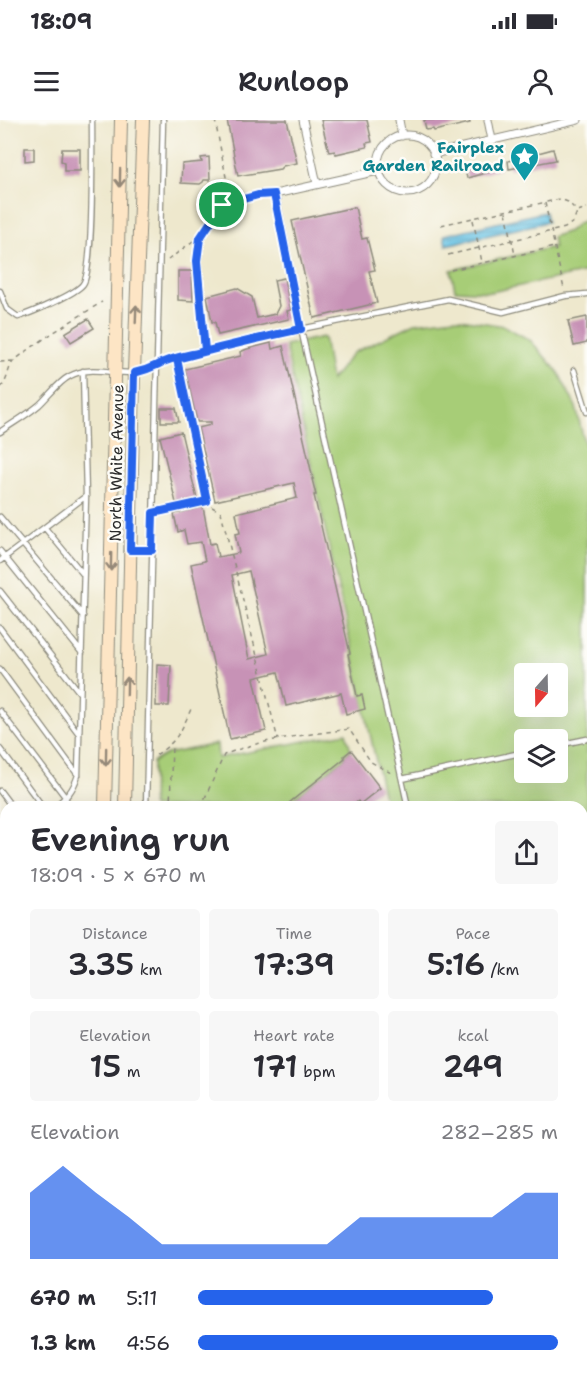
<!DOCTYPE html>
<html lang="en">
<head>
<meta charset="utf-8">
<style>
	:root { --surface:#fff; --page:#f7f7f7; --text:#2b2b33; --muted:#7c7c81; --accent:#2563eb }
	body { margin:0; font-family:"Shantell Sans",sans-serif; background:var(--page); color:var(--text); height:100vh; display:flex; flex-direction:column; font-size:22px; white-space:nowrap }
	* { box-sizing:border-box; margin:0 }
	p { font-size:20px; color:var(--muted) }
	.icon { flex:none; width:33px; height:33px; fill:none; stroke:currentColor; stroke-width:2; stroke-linecap:round; stroke-linejoin:round }
	.map { position:relative; flex:1; overflow:hidden }
	.side { position:absolute; left:0px; top:681px; width:588px; height:578px; display:flex; flex-direction:column; background:var(--surface); border-radius:18px 18px 0 0; box-shadow:0 6px 24px #0002 }
	.side>* { flex:none }
	.needle { width:39px; rotate:200deg }
	.tools { position:absolute; left:514px; top:543px; display:grid; gap:12px }
	.tools a { display:grid; place-items:center; width:54px; height:54px; border-radius:6px; background:var(--surface); box-shadow:0 6px 24px #0002; font-size:30px }
	.pin { position:absolute; display:grid; place-items:center; width:51px; height:51px; color:#fff; margin:-26px; border:3px solid #fff; border-radius:50%; box-shadow:0 2px 6px #0007 }
	.round { display:grid; place-items:center; flex:none; width:63px; height:63px; border-radius:6px; background:var(--page) }
	.head { display:flex; align-items:center; justify-content:space-between; height:102px; padding:0 30px }
	h1 { font-size:33px; font-weight:600; line-height:45px }
	.figures { display:grid; grid-template-columns:repeat(3,1fr); gap:9px; height:102px; padding:6px 30px }
	.figures div { display:grid; align-content:center; border-radius:6px; background:var(--page); text-align:center }
	.figures b { font-size:30px; font-weight:600 }
	.figures small { font-size:16px; font-weight:400 }
	.figures p { font-size:16px }
	.chart { height:168px; padding:12px 30px }
	.chart p { display:flex; justify-content:space-between }
	.chart svg { width:100%; height:108px; margin-top:6px; fill:var(--accent); opacity:.7 }
	ul { padding:0 30px; list-style:none; font-size:20px }
	li { display:grid; grid-template-columns:96px 72px 1fr; align-items:center; height:45px }
	li i { height:15px; border-radius:8px; background:var(--accent) }
	.status { display:flex; justify-content:space-between; align-items:center; height:42px; padding:0 30px; background:var(--surface); direction:ltr }
	.status svg { height:16px; fill:currentColor }
	header { display:flex; justify-content:space-between; align-items:center; height:78px; padding:0 30px; background:var(--surface); font-size:27px; font-weight:600 }
	.map>svg:first-child { display:block }
	.green { fill:#a7cd77; stroke:#697c51; stroke-width:1.5; fill-rule:evenodd }
	.water { fill:url(#water-rules); stroke:#4a7888; stroke-width:1.5 }
	.building { fill:#c792b6; fill-rule:evenodd }
	.lines { fill:none; stroke-linecap:round; stroke-linejoin:round }
	.service-casing { stroke:#8c8a7c; stroke-width:7 }
	.pedestrian-casing { stroke:#8c8a7c; stroke-width:9 }
	.secondary-casing { stroke:#8c8a7c; stroke-width:14 }
	.path { stroke:#8c8a7c; stroke-width:1.5; stroke-dasharray:4.5 4.5; stroke-linecap:butt }
	.service { stroke:#fff; stroke-width:4.5 }
	.pedestrian { stroke:#fff; stroke-width:7 }
	.secondary { stroke:#fde5c5; stroke-width:12 }
	.oneway { stroke:#948878 }
	.route-casing { stroke:#fff; stroke-width:12 }
	.route { stroke:#2563eb; stroke-width:8 }
	.labels { text-anchor:middle; stroke-width:5; stroke-linejoin:round; paint-order:stroke }
	.culture-label { font-size:16px; font-weight:bold; fill:#0d838f; stroke:#fdfcf7; text-anchor:end }
	.street-label { font-size:16px; fill:#2b2b2b; stroke:#fdfcf7 }
</style>
</head>
<body>
<div class="status"><b>18:09</b><svg viewBox="0 0 49 12"><path d="M0 12V9h3v3zM5 12V6h3v6zM10 12V3h3v9zM15 12V0h3v12zM26 1h20v11H26zM47 4h2v5h-2z"/></svg></div>
<header><svg class="icon" aria-label="menu" viewBox="0 0 24 24"><path d="M4 6h16M4 12h16M4 18h16"/></svg>Runloop<svg class="icon" aria-label="person" viewBox="0 0 24 24"><circle cx="12" cy="8" r="4"/><path d="M4 21q1-7 8-7t8 7"/></svg></header>
<div class="map">
<svg width="587" height="1258" viewBox="0 0 587 1258">
	<defs>
		<pattern id="water-rules" width="6" height="5" patternUnits="userSpaceOnUse" patternTransform="scale(1.5)"><rect width="6" height="5" fill="#68c4e6"/><path d="M0 2.5h6" fill="none" stroke="#569fbb"/></pattern>
	</defs>
	<rect width="100%" height="100%" fill="#fdfcf7"/>
	<filter id="ink" filterUnits="userSpaceOnUse"><feTurbulence type="fractalNoise" baseFrequency=".0167" numOctaves="2"/><feDisplacementMap in="SourceGraphic" scale="12" xChannelSelector="R" yChannelSelector="G"/><feConvolveMatrix kernelMatrix="1 2 1 2 8 2 1 2 1" color-interpolation-filters="sRGB"/></filter>
	<filter id="wash" filterUnits="userSpaceOnUse"><feTurbulence type="fractalNoise" baseFrequency=".008" numOctaves="4" result="noise"/><feDisplacementMap in="SourceGraphic" scale="24" xChannelSelector="R" yChannelSelector="G"/><feGaussianBlur stdDeviation="1.35" result="paint"/><feColorMatrix in="noise" values="0 0 0 0 0 0 0 0 0 0 0 0 0 0 0 0 0 1.4 0 .05"/><feComposite in="paint" operator="in"/></filter>
	<g filter="url(#wash)">
		<rect width="100%" height="100%" fill="#eee8cd"/>
		<path class="green" d="M 587,100 L 587,119 L 585,120 L 587,152 L 491,172 L 455,170 L 451,150 L 554,127 L 552,117 L 569,111 L 578,103 Z
			M 454,198 L 504,206 L 530,220 L 558,252 L 576,287 L 587,334 L 587,859 L 582,861 L 582,687 L 386,687 L 285,225 L 324,217 L 331,260 L 353,233 L 415,203 ZM 525,554 L 558,554 L 558,586 L 525,586 ZM 525,620 L 558,620 L 558,652 L 525,652 Z
			M 346,613 L 351,630 L 344,636 L 345,638 L 284,687 L 152,687 L 153,642 L 167,634 L 217,624 L 218,638 Z"/>
		<path class="water" d="M 545,92 L 547,102 L 446,125 L 444,115 Z"/>
		<g id="blocks">
			<path class="building" d="M 227,0 L 287,0 L 297,43 L 283,46 L 280,49 L 238,56 Z
				M 321,0 L 367,0 L 372,22 L 366,23 L 367,27 L 336,34 L 335,31 L 329,32 Z
				M 424,0 L 469,0 L 470,3 L 434,11 L 433,9 L 426,10 Z
				M 25,28 L 34,28 L 34,40 L 25,41 Z
				M 62,29 L 80,29 L 80,51 L 64,51 L 64,42 L 61,41 Z
				M 553,29 L 556,40 L 509,49 L 508,41 Z
				M 209,37 L 210,60 L 204,60 L 203,62 L 200,64 L 181,63 L 182,44 L 202,42 L 201,38 Z
				M 499,42 L 500,49 L 467,58 L 465,50 Z
				M 355,87 L 362,119 L 367,118 L 375,150 L 369,151 L 377,183 L 314,198 L 292,101 Z
				M 178,151 L 192,151 L 193,181 L 178,180 Z
				M 284,158 L 291,190 L 287,191 L 289,199 L 218,215 L 215,202 L 212,202 L 207,176 L 237,168 L 252,177 L 257,198 L 275,194 L 279,186 L 274,160 Z
				M 587,197 L 587,223 L 574,226 L 568,201 Z
				M 88,199 L 94,208 L 71,222 L 65,213 Z
				M 271,223 L 272,229 L 283,226 L 313,359 L 312,359 L 316,375 L 314,375 L 350,533 L 348,534 L 357,576 L 362,575 L 365,589 L 346,594 L 341,573 L 286,586 L 278,552 L 254,558 L 266,611 L 230,619 L 191,444 L 205,441 L 201,422 L 187,424 L 184,410 L 178,412 L 174,394 L 203,387 L 210,424 L 215,423 L 218,437 L 239,433 L 235,414 L 240,413 L 236,393 L 297,378 L 294,363 L 215,381 L 198,308 L 211,305 L 211,302 L 197,302 L 185,249 L 241,236 L 240,232 L 247,229 ZM 249,451 L 268,534 L 249,539 L 232,455 Z
				M 161,288 L 176,288 L 179,302 L 161,302 Z
				M 181,312 L 197,379 L 176,383 L 160,317 Z
				M 157,544 L 171,545 L 169,586 L 156,586 Z
				M 351,630 L 380,668 L 360,684 L 358,681 L 351,687 L 284,687 L 345,638 L 344,636 Z"/>
		</g>
	</g>
	<g filter="url(#ink)">
		<use href="#blocks" fill-opacity="0" stroke="#8c8a7c" stroke-width="1.5"/>
		<g class="lines">
			<defs>
				<path id="service" d="M 0,171 L 7,189 L 18,197 C 31,193 76,174 83,164 C 94,150 92,25 92,0
					M 301,209 L 408,687
					M 574,250 L 587,292
					M 0,312 C 13,303 27,295 39,285 C 49,276 58,262 70,256 C 96,241 132,264 157,245 L 238,222 L 448,179 L 503,192 L 565,176 L 587,174
					M 153,393 L 207,381
					M 0,397 L 83,496
					M 45,408 L 83,454
					M 131,430 L 152,430
					M 0,431 L 82,533
					M 0,441 L 86,376 L 83,251
					M 0,471 L 80,573
					M 0,508 L 79,614
					M 0,549 L 78,655
					M 0,591 L 66,678
					M 558,625 L 587,619
					M 0,629 L 43,687
					M 402,659 L 525,632
					M 0,671 L 12,687
					M 54,687 C 67,677 73,671 78,655 L 86,376
					M 146,687 L 163,0
					M 0,711 L 6,719
					M 0,729 L 6,725
					M 0,778 L 6,773
					M 0,805 L 6,801
					M 0,828 L 6,823
					M 582,1042 L 587,1049
					M 0,1097 L 6,1092
					M 582,1100 L 587,1105
					M 582,1131 L 587,1127
					M 0,1141 L 6,1149
					M 582,1149 L 587,1146
					M 0,1179 L 6,1185
					M 0,1231 L 6,1228
					M 197,1252 L 198,1258
					M 223,1252 L 227,1258
					M 366,1252 L 370,1258
					M 143,1258 L 143,1252
					M 262,1258 L 270,1252
					M 389,1258 L 396,1252
					M 412,1258 L 419,1252
					M 445,1258 L 451,1252"/>
				<path id="pedestrian" d="M 303,0 L 317,64
					M 399,0 L 402,16
					M 488,0 L 492,20
					M378 44a29 29 0 1 1 58 0a29 29 0 1 1-58 0Z
					M 433,34 L 578,0
					M 275,74 L 301,209
					M 222,85 L 258,75 L 275,74 L 378,51"/>
				<path id="secondary" d="M 105,687 L 121,0
					M 125,687 L 134,253 L 143,0
					M 91,1258 L 91,1252
					M 111,1258 L 111,1252"/>
			</defs>
			<use href="#service" class="service-casing"/>
			<use href="#pedestrian" class="pedestrian-casing"/>
			<use href="#secondary" class="secondary-casing"/>
			<path class="path" d="M 215,0 L 226,57 L 223,75
				M 545,83 L 564,169
				M 578,91 L 587,88
				M 506,92 L 515,135
				M 473,100 L 482,142
				M 441,105 L 560,79 L 568,82 L 577,91
				M 200,119 L 197,141 L 204,225
				M 448,135 L 565,108 L 573,102 L 577,92
				M 168,140 L 193,121 L 200,118 L 218,91
				M 451,150 L 554,127
				M 0,242 L 13,241
				M 178,245 L 205,373
				M 0,268 C 9,261 7,246 15,240 C 43,218 73,200 102,182
				M 212,387 L 221,392 L 278,620
				M 156,635 C 177,621 181,612 191,589
				M 170,687 L 172,625
				M 201,687 L 224,635 C 263,618 308,615 349,609 L 371,642 L 393,654"/>
			<use href="#service" class="service"/>
			<use href="#pedestrian" class="pedestrian"/>
			<use href="#secondary" class="secondary"/>
		</g>
		<defs><path id="oneway-shaft" d="M-6 0H5M1.5-3L5.5 0L1.5 3" fill="none" stroke-width="1.6" stroke-linecap="round" stroke-linejoin="round" transform="scale(1.5)"/></defs>
		<g class="oneway">
			<use href="#oneway-shaft" transform="translate(120 58) rotate(91)"/>
			<use href="#oneway-shaft" transform="translate(136 194) rotate(-88)"/>
			<use href="#oneway-shaft" transform="translate(111 442) rotate(91)"/>
			<use href="#oneway-shaft" transform="translate(127 566) rotate(-89)"/>
			<use href="#oneway-shaft" transform="translate(106 637) rotate(91)"/>
		</g>
	</g>
	<g class="lines" filter="url(#ink)">
		<defs>
			<path id="route" d="M 222,85 L 200,118 L 197,141 L 205,231 C 190,235 171,237 157,245 C 149,249 143,251 134,253 L 130,430 L 152,430 L 153,393 L 207,381 L 177,239 C 218,228 259,218 301,209 L 274,74 L 258,75 L 222,85"/>
		</defs>
		<use href="#route" class="route-casing"/>
		<use href="#route" class="route"/>
	</g>
	<defs>
		<symbol id="sight-pin" viewBox="-11 -11 22 30"><path d="M0 17L-7.5 6A9.5 9.5 0 1 1 7.5 6Z" fill="#0f9aa8" stroke="#fdfcf7"/><path d="M0-6L1.8-2.2L6-1.7L2.9 1.2L3.7 5.4L0 3.3L-3.7 5.4L-2.9 1.2L-6-1.7L-1.8-2.2Z" fill="#fff"/></symbol>
	</defs>
	<g fill-rule="evenodd">
		<use href="#sight-pin" x="508" y="20" width="33" height="45"/>
	</g>
	<g class="labels">
		<g class="culture-label">
			<text x="504" y="33">Fairplex<tspan x="504" dy="18">Garden Railroad</tspan></text>
		</g>
		<g class="street-label">
			<text transform="translate(116 343) rotate(-89)" y="6">North White Avenue</text>
		</g>
	</g>
</svg>
<div class="tools">
<a><svg class="needle" viewBox="-14 -14 28 28"><path d="M0-13l5 13h-10z" fill="#e53935"/><path d="M0 13l5-13h-10z" fill="#7c7c81"/></svg></a>
<a><svg class="icon" aria-label="layers" viewBox="0 0 24 24"><path d="M12 4l9 5-9 5-9-5zM3 14l9 5 9-5"/></svg></a>
</div>
<div class="pin" style="left:222px;top:85px;background:#1e9e55"><svg class="icon" aria-label="arrive" viewBox="0 0 24 24"><path d="M6 21V4h12l-3 4 3 4H6"/></svg></div>
<section class="side">
<div class="head"><div><h1>Evening run</h1><p>18:09 · 5 × 670 m</p></div><a class="round"><svg class="icon" aria-label="share" viewBox="0 0 24 24"><path d="M12 15V3M7 8l5-5 5 5M5 13v7h14v-7"/></svg></a></div>
<div class="figures">
<div><p>Distance</p><b>3.35<small> km</small></b></div>
<div><p>Time</p><b>17:39</b></div>
<div><p>Pace</p><b>5:16<small> /km</small></b></div>
</div>
<div class="figures">
<div><p>Elevation</p><b>15<small> m</small></b></div>
<div><p>Heart rate</p><b>171<small> bpm</small></b></div>
<div><p>kcal</p><b>249</b></div>
</div>
<div class="chart"><p><span>Elevation</span>282–285 m</p>
<svg viewBox="0 0 160 44" preserveAspectRatio="none"><path d="M0 44V17L10 6L20 17L30 27L40 38L50 38L60 38L70 38L80 38L90 38L100 27L110 27L120 27L130 27L140 27L150 17L160 17V44z"/></svg>
</div>
<ul>
<li><b>670 m</b>5:11<i style="width:82%"></i></li>
<li><b>1.3 km</b>4:56<i style="width:100%"></i></li>
</ul>
</section>
</div>
</body>
</html>
